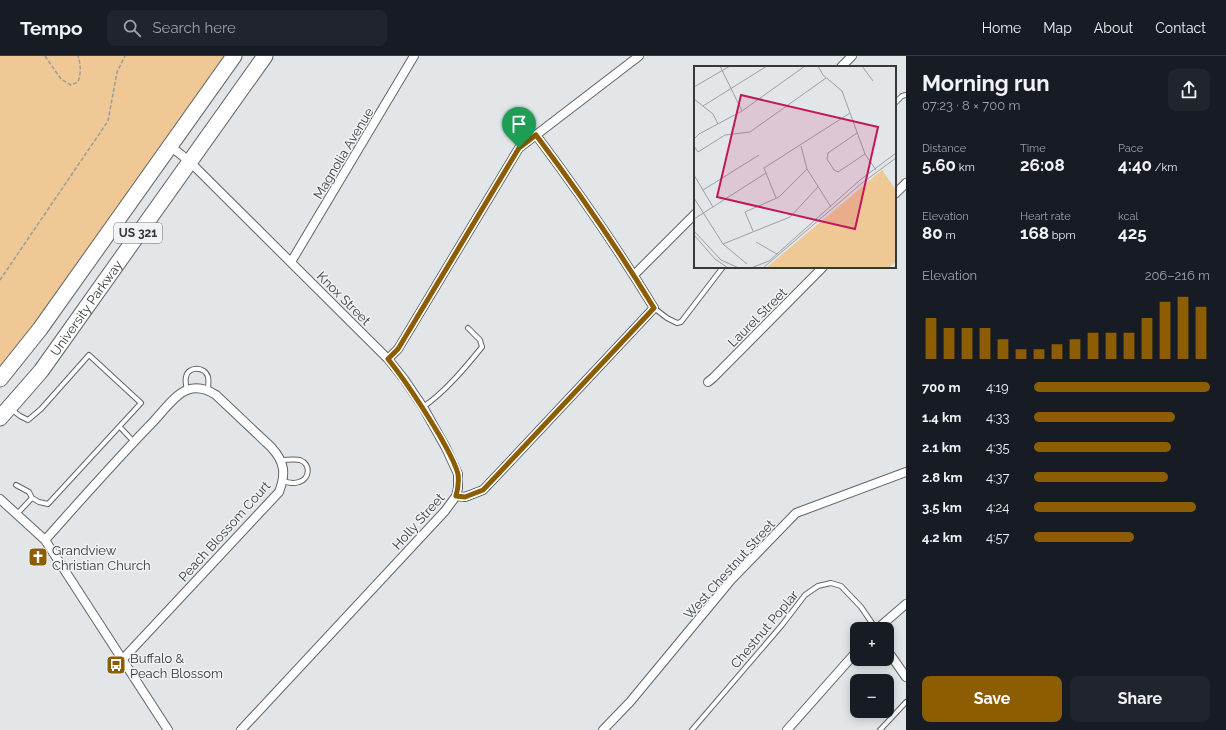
<!DOCTYPE html>
<html lang="en">
<head>
<meta charset="utf-8">
<style>
	:root { --surface:#171b24; --page:#20242c; --text:#f1f3f6; --muted:#9ea1a6; --line:#363941; --accent:#8c5d03 }
	body { margin:0; font-family:Raleway,sans-serif; background:var(--page); color:var(--text); height:100vh; display:flex; flex-direction:column; font-size:15px; white-space:nowrap }
	* { box-sizing:border-box; margin:0 }
	p { font-size:13px; color:var(--muted) }
	.icon { flex:none; width:22px; height:22px; fill:none; stroke:currentColor; stroke-width:2; stroke-linecap:round; stroke-linejoin:round }
	.map { position:relative; flex:1; overflow:hidden }
	.side { display:flex; flex-direction:column; background:var(--surface); width:320px }
	.side>* { flex:none }
	.buttons { position:absolute; left:850px; top:566px; display:grid; gap:8px }
	.buttons a { display:grid; place-items:center; width:44px; height:44px; border-radius:8px; background:var(--surface); box-shadow:0 2px 10px #0003; font-size:20px }
	.pin { position:absolute; display:grid; place-items:center; width:34px; height:34px; color:#fff; margin:-41px -17px; border-radius:50% 50% 50% 0; rotate:-45deg; box-shadow:0 0 4px #0007 }
	.pin .icon { rotate:45deg }
	.round { display:grid; place-items:center; flex:none; width:42px; height:42px; border-radius:8px; background:var(--page) }
	.summary { display:flex; align-items:center; justify-content:space-between; height:68px; padding:0 16px }
	h1 { font-size:22px; font-weight:700; line-height:30px }
	.figures { display:grid; grid-template-columns:repeat(3,1fr); gap:6px; height:68px; padding:4px 16px }
	.figures div { display:grid; align-content:center }
	.figures b { font-size:17px; font-weight:700 }
	.figures small { font-size:11px; font-weight:400 }
	.figures p { font-size:11px }
	.chart { height:112px; padding:8px 16px }
	.chart p { display:flex; justify-content:space-between }
	.chart svg { width:100%; height:72px; margin-top:4px; stroke:var(--accent); stroke-width:6 }
	.cta { display:flex; gap:8px; margin-top:auto; padding:8px 16px }
	.cta a { flex:1; height:46px; border-radius:8px; background:var(--accent); color:#fff; font-size:16px; font-weight:700; line-height:46px; text-align:center }
	.cta a+a { background:var(--page); color:var(--text) }
	ul { padding:0 16px; list-style:none; font-size:13px }
	li { display:grid; grid-template-columns:64px 48px 1fr; align-items:center; height:30px }
	li i { height:10px; border-radius:5px; background:var(--accent) }
	header { display:flex; align-items:center; gap:24px; box-sizing:border-box; height:56px; padding:0 20px; background:var(--surface); border-bottom:1px solid var(--line) }
	header strong { font-size:19px }
	nav { display:flex; gap:22px; margin-inline-start:auto; font-size:14px }
	.search { width:280px; height:36px; background:var(--page); display:flex; align-items:center; gap:10px; box-sizing:border-box; padding:0 14px; border-radius:8px; color:var(--muted); font-size:15px }
	main { display:flex; flex:1; min-height:0 }
	.map>svg:first-child { display:block }
	.green { fill:#efc895 }
	.lines { fill:none; stroke-linecap:round; stroke-linejoin:round }
	.lane-casing { stroke:#626567; stroke-width:6 }
	.street-casing { stroke:#626567; stroke-width:10 }
	.highway-casing { stroke:#626567; stroke-width:17 }
	.path { stroke:#999d9f; stroke-width:1.5; stroke-dasharray:4 2; stroke-linecap:butt }
	.lane { stroke:#fff; stroke-width:4 }
	.street { stroke:#fff; stroke-width:8 }
	.highway { stroke:#fff; stroke-width:15 }
	.route-casing { stroke:#fff; stroke-width:8 }
	.route { stroke:#8c5d03; stroke-width:5 }
	.labels { text-anchor:middle; stroke-width:3; stroke-linejoin:round; paint-order:stroke }
	.shield { fill:#f0f4f6; stroke:#6e7072; stroke-width:1 }
	.shield-label { font-size:12px; font-weight:bold; fill:#363839 }
	.street-label { font-size:13px; fill:#363839; stroke:#f0f4f6 }
	.poi-label { font-size:13px; fill:#363839; stroke:#f0f4f6; text-anchor:start }
	.inset-road { fill:none; stroke:#9da0a3; stroke-width:1 }
	.view { fill:#c2185b; fill-opacity:0.15; stroke:#c2185b; stroke-width:2 }
	.inset-edge { fill:none; stroke:#363839; stroke-width:2 }
</style>
</head>
<body>
<header>
<strong>Tempo</strong>
<div class="search"><svg class="icon" aria-label="search" viewBox="0 0 24 24"><circle cx="10" cy="10" r="6"/><path d="M15 15l6 6"/></svg>Search here</div>
<nav><a>Home</a><a>Map</a><a>About</a><a>Contact</a></nav>
</header>
<main>
<div class="map">
<svg width="906" height="674" viewBox="0 0 906 674">
	<rect width="100%" height="100%" fill="#e2e6e9"/>
	<path class="green" d="M 0,0 L 226,0 L 30,275 L 0,310 Z"/>
	<g class="lines">
		<defs>
			<path id="lane" d="M 895,47 L 902,40 L 906,39
				M 654,252 L 667,262 L 677,267 L 681,266 L 723,211
				M 187,334 C 186,330 185,325 186,321 C 188,310 205,310 208,321 C 209,325 208,330 208,334
				M 423,351 C 445,336 465,312 482,291 L 480,284 L 468,272
				M 11,353 L 20,360 L 28,364 L 41,353 L 89,299 L 141,347 L 48,448 L 39,446 L 32,442 L 29,436 L 16,429
				M 120,371 L 134,386
				M 281,404 C 287,404 295,403 300,404 C 311,408 310,423 299,426 C 293,428 289,427 283,425
				M 17,458 L 32,442
				M 692,674 L 782,569 L 805,539 L 818,530 L 831,527 L 841,530 L 861,551 L 876,573
				M 880,674 L 906,646"/>
			<path id="street" d="M 841,11 L 852,0
				M 170,90 L 189,105 L 388,303 L 404,323 L 423,351 L 446,392 L 458,418 L 458,432 L 456,440 L 445,455 L 241,674
				M 895,138 L 906,127
				M 291,206 L 414,0
				M 634,219 L 695,158
				M 388,303 L 398,293 L 519,92 L 639,0
				M 708,326 L 713,322 L 823,211
				M 456,440 L 465,441 L 483,434 L 502,414 L 654,252 C 618,193 578,135 536,79
				M 0,443 L 45,484 L 168,674
				M 45,484 C 80,445 115,405 152,367 C 161,358 175,338 187,334 C 198,330 207,333 216,339 L 271,391 C 285,406 286,418 279,436 L 122,604
				M 877,573 L 906,548
				M 887,594 L 906,621
				M 603,674 L 630,646 L 731,524 L 796,457 L 906,416
				M 787,674 L 857,595"/>
			<g id="highway">
				<path d="M 0,323 L 40,273 L 234,0"/>
				<path id="s1" d="M 0,362 L 41,315 L 265,0"/>
			</g>
		</defs>
		<use href="#lane" class="lane-casing"/>
		<use href="#street" class="street-casing"/>
		<use href="#highway" class="highway-casing"/>
		<path class="path" d="M 45,0 L 61,23 L 71,29 L 78,26 C 81,17 81,9 78,0
			M 0,224 L 108,65 L 117,16 L 125,0"/>
		<use href="#lane" class="lane"/>
		<use href="#street" class="street"/>
		<use href="#highway" class="highway"/>
	</g>
	<g class="lines">
		<defs>
			<path id="route" d="M 536,79 C 578,135 618,193 654,252 L 502,414 L 483,434 L 465,441 L 456,440 C 458,433 459,426 458,418 C 455,406 447,393 441,382 C 425,355 408,328 388,303 L 398,293 L 519,92 Z"/>
		</defs>
		<use href="#route" class="route-casing"/>
		<use href="#route" class="route"/>
	</g>
	<defs>
		<symbol id="church-square" viewBox="-11 -11 22 22"><rect x="-9" y="-9" width="18" height="18" rx="4" fill="#8c5d03" stroke="#f0f4f6"/><path d="M-1.2-6h2.4v3.5h3.3v2.4h-3.3V6h-2.4V-.1h-3.3v-2.4h3.3Z" fill="#fff"/></symbol>
		<symbol id="bus-square" viewBox="-11 -11 22 22"><rect x="-9" y="-9" width="18" height="18" rx="4" fill="#8c5d03" stroke="#f0f4f6"/><path d="M-5-6H5V4H4V6H2V4H-2V6H-4V4H-5ZM-3.5-4V0h7V-4ZM-3.5 1.2v1.5H-2V1.2ZM2 1.2v1.5H3.5V1.2Z" fill="#fff"/></symbol>
	</defs>
	<g fill-rule="evenodd">
		<use href="#church-square" x="27" y="490" width="22" height="22"/>
		<use href="#bus-square" x="105" y="598" width="22" height="22"/>
	</g>
	<g class="labels">
		<rect class="shield" x="114" y="167" width="48" height="20" rx="3"/>
		<g class="shield-label">
			<text x="138" y="181">US 321</text>
		</g>
		<g class="street-label">
			<text transform="translate(343 97) rotate(-59)" y="5">Magnolia Avenue</text>
			<text transform="translate(344 242) rotate(45)" y="5">Knox Street</text>
			<text dy="5" stroke="none"><textPath href="#s1" startOffset="140">University Parkway</textPath></text>
			<text transform="translate(757 261) rotate(-45)" y="5">Laurel Street</text>
			<text transform="translate(418 465) rotate(-48)" y="5">Holly Street</text>
			<text transform="translate(224 475) rotate(-48)" y="5">Peach Blossom Court</text>
			<text transform="translate(729 513) rotate(-48)" y="5">West Chestnut Street</text>
			<text transform="translate(764 573) rotate(-50)" y="5">Chestnut Poplar</text>
		</g>
		<g class="poi-label">
			<text x="52" y="499">Grandview<tspan x="52" dy="15">Christian Church</tspan></text>
			<text x="130" y="607">Buffalo &amp;<tspan x="130" dy="15">Peach Blossom</tspan></text>
		</g>
	</g>
	<g transform="translate(694 10)">
		<rect width="202" height="202" fill="#e2e6e9"/>
		<path d="M 188,104 L 202,124 L 202,196 L 194,202 L 72,202 Z" fill="#efc895"/>
		<path class="inset-road" d="M 26,0 L 48,45M 124,0 L 129,9 L 148,25 L 171,88 L 182,104M 168,0 L 179,15M 0,21 L 36,0M 0,33 L 19,48 L 24,58M 9,40 L 73,0M 163,67 L 134,87 L 133,93 L 140,104 L 144,106 L 171,88M 0,73 L 5,68 L 48,45 L 111,0M 0,80 L 4,86 L 31,69 L 56,66 L 132,12M 107,80 L 113,103 L 137,141M 0,109 L 19,141M 9,124 L 65,89M 0,132 L 29,178 L 53,198M 82,132 L 70,102 L 156,47M 0,153 L 72,107M 0,165 L 27,194 L 45,202M 59,165 L 51,146 L 85,131 L 113,103M 0,169 L 21,193 L 34,202M 62,176 L 83,188M 29,178 L 96,151 L 124,121M 57,202 L 75,195 L 166,114 L 202,87M 69,202 L 168,117 L 202,92"/>
		<path class="view" d="M 47,29 L 184,61 L 161,163 L 23,131 Z"/>
		<rect width="202" height="202" class="inset-edge"/>
	</g>
</svg>
<div class="buttons">
<a>+</a>
<a>−</a>
</div>
<div class="pin" style="left:519px;top:92px;background:#1e9e55"><svg class="icon" aria-label="arrive" viewBox="0 0 24 24"><path d="M6 21V4h12l-3 4 3 4H6"/></svg></div>
</div>
<section class="side">
<div class="summary"><div><h1>Morning run</h1><p>07:23 · 8 × 700 m</p></div><a class="round"><svg class="icon" aria-label="share" viewBox="0 0 24 24"><path d="M12 15V3M7 8l5-5 5 5M5 13v7h14v-7"/></svg></a></div>
<div class="figures">
<div><p>Distance</p><b>5.60<small> km</small></b></div>
<div><p>Time</p><b>26:08</b></div>
<div><p>Pace</p><b>4:40<small> /km</small></b></div>
</div>
<div class="figures">
<div><p>Elevation</p><b>80<small> m</small></b></div>
<div><p>Heart rate</p><b>168<small> bpm</small></b></div>
<div><p>kcal</p><b>425</b></div>
</div>
<div class="chart"><p><span>Elevation</span>206–216 m</p>
<svg viewBox="0 0 160 44" preserveAspectRatio="none"><path d="M5 44V19M15 44V25M25 44V25M35 44V25M45 44V32M55 44V38M65 44V38M75 44V35M85 44V32M95 44V28M105 44V28M115 44V28M125 44V19M135 44V9M145 44V6M155 44V12"/></svg>
</div>
<ul>
<li><b>700 m</b>4:19<i style="width:100%"></i></li>
<li><b>1.4 km</b>4:33<i style="width:80%"></i></li>
<li><b>2.1 km</b>4:35<i style="width:78%"></i></li>
<li><b>2.8 km</b>4:37<i style="width:76%"></i></li>
<li><b>3.5 km</b>4:24<i style="width:92%"></i></li>
<li><b>4.2 km</b>4:57<i style="width:57%"></i></li>
</ul>
<div class="cta"><a>Save</a><a>Share</a></div>
</section>
</main>
</body>
</html>
